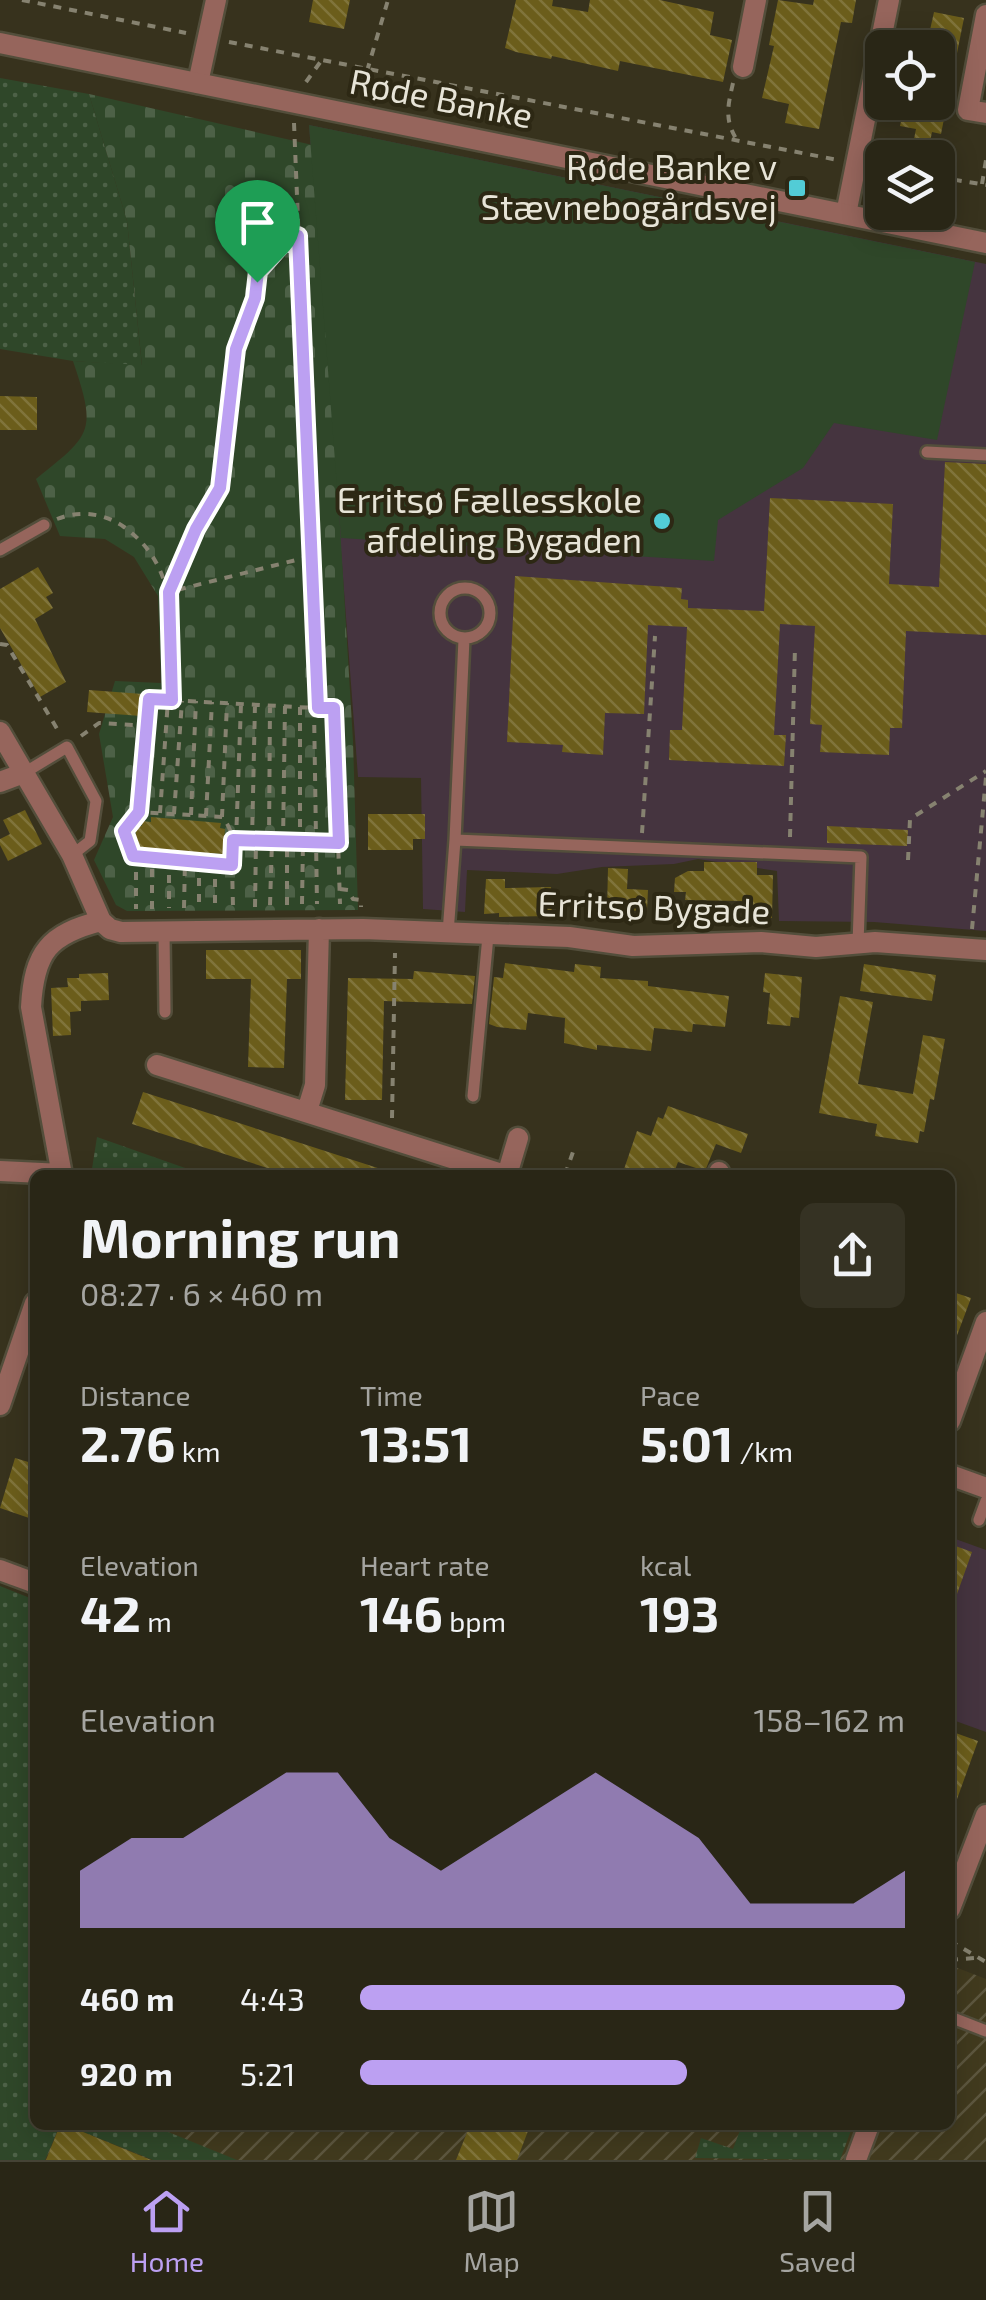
<!DOCTYPE html>
<html lang="en">
<head>
<meta charset="utf-8">
<style>
	:root { --surface:#292616; --page:#353223; --text:#f1f3f6; --muted:#a5a5a1; --line:#454335; --accent:#bca0f2 }
	body { margin:0; font-family:"Exo 2",sans-serif; background:var(--page); color:var(--text); height:100vh; display:flex; flex-direction:column; font-size:38px; white-space:nowrap }
	* { box-sizing:border-box; margin:0 }
	p { font-size:32px; color:var(--muted) }
	.icon { flex:none; width:55px; height:55px; fill:none; stroke:currentColor; stroke-width:2; stroke-linecap:round; stroke-linejoin:round }
	.map { position:relative; flex:1; overflow:hidden }
	.panel { position:absolute; left:30px; top:1170px; width:925px; height:960px; display:flex; flex-direction:column; background:var(--surface); border-radius:15px; box-shadow:0 5px 25px #0003,0 0 0 2px var(--line) }
	.panel>* { flex:none }
	.tools { position:absolute; left:865px; top:30px; display:grid; gap:20px }
	.tools a { display:grid; place-items:center; width:90px; height:90px; border-radius:15px; background:var(--surface); box-shadow:0 5px 25px #0003,0 0 0 2px var(--line); font-size:50px }
	.pin { position:absolute; display:grid; place-items:center; width:85px; height:85px; color:#fff; margin:-102px -42px; border-radius:50% 50% 50% 0; rotate:-45deg; box-shadow:0 0 10px #0007 }
	.pin .icon { rotate:45deg }
	.round { display:grid; place-items:center; flex:none; width:105px; height:105px; border-radius:15px; background:var(--page) }
	.overview { display:flex; align-items:center; justify-content:space-between; height:170px; padding:0 50px }
	h1 { font-size:55px; font-weight:700; line-height:75px }
	.metrics { display:grid; grid-template-columns:repeat(3,1fr); gap:15px; height:170px; padding:10px 50px }
	.metrics div { display:grid; align-content:center }
	.metrics b { font-size:50px; font-weight:700 }
	.metrics small { font-size:28px; font-weight:400 }
	.metrics p { font-size:28px }
	.chart { height:280px; padding:20px 50px }
	.chart p { display:flex; justify-content:space-between }
	.chart svg { width:100%; height:180px; margin-top:10px; fill:var(--accent); opacity:.7 }
	ul { padding:0 50px; list-style:none; font-size:32px }
	li { display:grid; grid-template-columns:160px 120px 1fr; align-items:center; height:75px }
	li i { height:25px; border-radius:12px; background:var(--accent) }
	.dock { display:flex; justify-content:space-around; align-items:center; height:140px; border-top:2px solid var(--line); background:var(--surface); font-size:28px; color:var(--muted) }
	.dock a { display:grid; justify-items:center; gap:5px }
	.dock .active { color:var(--accent) }
	.map>svg:first-child { display:block }
	.commercial { fill:#45343f }
	.industrial { fill:url(#industrial-furrows) }
	.grass { fill:url(#grass-dots) }
	.cemetery { fill:url(#cemetery-stones) }
	.garden { fill:#2f4729 }
	.building { fill:url(#building-back-hatch) }
	.lines { fill:none; stroke-linecap:round; stroke-linejoin:round }
	.service-casing { stroke:#534e3b; stroke-width:16 }
	.minor-casing { stroke:#534e3b; stroke-width:25 }
	.tertiary-casing { stroke:#534e3b; stroke-width:25 }
	.path { stroke:#868270; stroke-width:4; stroke-dasharray:8 8; stroke-linecap:butt }
	.service { stroke:#96655c; stroke-width:11 }
	.minor { stroke:#96655c; stroke-width:20 }
	.tertiary { stroke:#96655c; stroke-width:20 }
	.route-casing { stroke:#fff; stroke-width:20 }
	.route { stroke:#bca0f2; stroke-width:12 }
	.poi-dot { fill:#52ccd6; stroke:#2d2814; stroke-width:4 }
	.labels { text-anchor:middle; stroke-width:8; stroke-linejoin:round; paint-order:stroke }
	.street-label { font-size:35px; fill:#e7e4d7; stroke:#2d2814 }
	.poi-label { font-size:35px; fill:#e7e4d7; stroke:#2d2814; text-anchor:end }
</style>
</head>
<body>
<div class="map">
<svg width="986" height="2160" viewBox="0 0 986 2160">
	<defs>
		<pattern id="industrial-furrows" width="10" height="10" patternUnits="userSpaceOnUse" patternTransform="scale(2.5)"><rect width="10" height="10" fill="#413a1e"/><path d="M-1 1l2-2M0 10L10 0M9 11l2-2" fill="none" stroke="#5c563e"/></pattern>
		<pattern id="grass-dots" width="8" height="8" patternUnits="userSpaceOnUse" patternTransform="scale(2.5)"><rect width="8" height="8" fill="#2f4729"/><path d="M2 2h.1M6 6h.1" fill="none" stroke="#4d6147" stroke-width="1.8" stroke-linecap="round"/></pattern>
		<pattern id="cemetery-stones" width="16" height="16" patternUnits="userSpaceOnUse" patternTransform="scale(2.5)"><rect width="16" height="16" fill="#2f4729"/><path d="M2 7V4a2 2 0 0 1 4 0v3zM10 15v-3a2 2 0 0 1 4 0v3z" fill="#4d6147"/></pattern>
		<pattern id="building-back-hatch" width="6" height="6" patternUnits="userSpaceOnUse" patternTransform="scale(2.5)"><rect width="6" height="6" fill="#6b5d1b"/><path d="M-1 5l2 2M0 0l6 6M5-1l2 2" fill="none" stroke="#80743b"/></pattern>
	</defs>
	<rect width="100%" height="100%" fill="#37321d"/>
	<path class="commercial" d="M 309,125 L 986,264 L 986,931 L 874,922 L 779,921 L 777,871 L 698,859 L 674,864 L 602,867 L 557,874 L 467,870 L 465,912 L 423,909 L 421,778 L 358,777 Z
		M 950,1537 L 986,1550 L 986,1732 L 950,1719 Z"/>
	<path class="industrial" d="M 0,1587 L 35,2125 L 950,2125 L 950,1965 L 986,1979 L 986,2160 L 0,2160 Z"/>
	<path class="grass" d="M 0,78 L 89,94 L 127,221 L 142,366 L 73,361 L 0,349 Z
		M 97,1137 L 205,1175 L 91,1175 Z
		M 0,1586 L 35,1600 L 35,2125 L 60,2125 L 45,2160 L 0,2160 Z
		M 66,2125 L 151,2125 L 237,2160 L 153,2160 Z
		M 742,2125 L 853,2125 L 840,2160 L 695,2158 L 701,2138 L 733,2149 Z"/>
	<path class="cemetery" d="M 89,94 L 317,146 L 353,741 L 358,910 L 127,911 L 116,905 L 94,860 L 113,817 L 99,734 L 115,681 L 161,683 L 158,596 L 134,557 L 105,539 L 60,536 L 36,479 C 92,434 97,432 73,361 L 142,365 L 127,221 Z"/>
	<path class="garden" d="M 309,125 L 975,262 L 937,440 L 834,423 L 803,468 L 718,520 L 714,561 L 341,538 Z"/>
	<path class="building" d="M 313,0 L 350,0 L 344,29 L 309,22 Z
		M 516,0 L 553,0 L 552,6 L 588,12 L 590,0 L 660,0 L 714,12 L 710,35 L 732,40 L 723,82 L 620,61 L 618,71 L 552,56 L 551,59 L 516,52 L 505,48 Z
		M 778,0 L 813,5 L 814,0 L 856,0 L 852,23 L 841,22 L 819,129 L 785,123 L 789,104 L 762,98 L 774,46 L 769,45 Z
		M 934,12 L 964,18 L 941,134 L 932,132 L 930,142 L 914,139 L 916,129 L 900,126 L 905,102 L 938,102 L 938,48 L 926,48 Z
		M 0,396 L 37,397 L 37,430 L 0,430 Z
		M 945,462 L 986,464 L 986,635 L 906,631 L 902,728 L 890,728 L 889,755 L 820,752 L 822,725 L 810,724 L 815,626 L 780,624 L 774,735 L 786,735 L 784,766 L 669,760 L 670,730 L 682,730 L 687,627 L 648,625 L 644,714 L 605,713 L 603,755 L 562,752 L 563,745 L 507,742 L 515,576 L 682,588 L 681,599 L 688,600 L 688,608 L 764,611 L 770,498 L 893,504 L 889,584 L 939,587 Z
		M 38,567 L 53,593 L 46,597 L 53,608 L 35,619 L 66,682 L 40,697 L 0,628 L 0,589 Z
		M 89,690 L 143,694 L 141,716 L 87,712 Z
		M 25,810 L 42,844 L 8,861 L 0,845 L 0,839 L 10,834 L 3,820 Z
		M 368,814 L 425,814 L 425,839 L 413,839 L 413,850 L 368,850 Z
		M 151,817 L 221,823 L 220,828 L 225,829 L 223,854 L 204,853 L 204,859 L 136,852 L 136,826 L 142,826 L 142,821 L 151,822 Z
		M 827,826 L 908,830 L 907,846 L 827,843 Z
		M 704,862 L 757,862 L 757,875 L 773,875 L 772,918 L 742,914 L 742,901 L 685,900 L 686,892 L 674,892 L 675,878 L 688,871 L 704,871 Z
		M 608,868 L 628,869 L 627,889 L 648,890 L 647,911 L 607,910 Z
		M 486,879 L 505,879 L 505,888 L 551,887 L 552,916 L 499,917 L 499,913 L 484,914 Z
		M 206,950 L 301,950 L 301,979 L 287,979 L 284,1068 L 248,1067 L 251,979 L 206,979 Z
		M 505,963 L 574,972 L 575,964 L 601,967 L 600,978 L 648,981 L 648,986 L 729,996 L 725,1027 L 693,1024 L 692,1032 L 654,1028 L 651,1051 L 597,1045 L 597,1050 L 564,1043 L 565,1018 L 528,1013 L 526,1030 L 497,1027 L 489,1024 L 494,977 L 503,978 Z
		M 864,964 L 936,975 L 932,1001 L 860,991 Z
		M 414,971 L 475,976 L 472,1004 L 384,1001 L 382,1100 L 345,1100 L 348,978 L 413,979 Z
		M 108,973 L 109,1000 L 81,1001 L 81,1011 L 70,1012 L 71,1035 L 53,1036 L 51,988 L 68,987 L 67,978 L 79,978 L 79,974 Z
		M 765,973 L 802,977 L 799,1018 L 791,1017 L 790,1026 L 767,1024 L 770,993 L 763,992 Z
		M 840,996 L 873,1002 L 858,1084 L 913,1094 L 923,1035 L 945,1039 L 934,1100 L 930,1099 L 924,1132 L 920,1131 L 918,1143 L 875,1136 L 877,1124 L 819,1113 Z
		M 143,1092 L 387,1171 L 387,1175 L 289,1175 L 132,1124 Z
		M 668,1106 L 748,1134 L 741,1153 L 716,1144 L 705,1171 L 678,1162 L 673,1175 L 622,1175 L 637,1131 L 651,1136 L 658,1117 L 663,1119 Z
		M 950,1291 L 971,1298 L 952,1349 L 950,1349 Z
		M 15,1458 L 35,1464 L 35,1501 L 29,1518 L 0,1508 Z
		M 950,1544 L 972,1552 L 952,1608 L 950,1607 Z
		M 950,1731 L 978,1741 L 952,1813 L 950,1813 Z
		M 60,2125 L 66,2125 L 151,2160 L 46,2160 Z
		M 470,2125 L 514,2125 L 528,2131 L 517,2160 L 456,2160 Z"/>
	<g class="lines">
		<defs>
			<path id="service" d="M 927,452 L 986,455
				M 0,550 L 44,525
				M440 613a25 25 0 1 1 50 0a25 25 0 1 1-50 0Z
				M 24,773 L 67,747 L 96,801 L 90,841 L 72,855
				M 455,840 L 464,639
				M 164,932 L 165,1012
				M 448,933 L 455,840 L 861,857 L 858,944
				M 473,1096 L 488,936
				M 979,1520 L 986,1501
				M 950,2017 L 986,2031"/>
			<path id="minor" d="M 986,15 L 968,110 L 986,113
				M 743,67 L 756,0
				M 198,83 L 216,0
				M 846,214 L 889,0
				M 0,732 L 72,855 L 101,921 L 110,929 L 121,932 L 363,929 L 569,937 L 633,946 L 761,942 L 816,947 L 875,942 L 986,950
				M 0,782 L 24,773
				M 157,1065 L 505,1175
				M 307,1111 L 315,1085 L 319,929
				M 0,1171 L 62,1174
				M 62,1175 L 31,1007 C 34,952 49,934 101,921
				M 507,1175 L 518,1138
				M 718,1175 L 719,1172
				M 0,1405 L 35,1303
				M 950,1421 L 986,1322
				M 950,1475 L 986,1488
				M 0,1570 L 35,1583
				M 950,1909 L 986,1815"/>
			<path id="tertiary" d="M 0,43 L 986,243
				M 856,2160 L 869,2125"/>
		</defs>
		<use href="#service" class="service-casing"/>
		<use href="#minor" class="minor-casing"/>
		<use href="#tertiary" class="tertiary-casing"/>
		<path class="path" d="M 22,0 L 186,33
			M 229,42 L 838,160
			M 367,71 L 388,0
			M 306,82 L 321,61
			M 733,83 C 728,105 724,120 737,140
			M 294,123 L 318,707
			M 938,177 L 986,185
			M 982,184 L 986,160
			M 226,218 C 255,228 253,245 256,272
			M 298,236 L 281,245 L 259,271 L 255,298 L 237,349 L 220,488 L 196,529 L 169,592 L 312,556
			M 57,519 C 80,510 104,513 124,527 C 183,569 171,636 172,700
			M 0,644 L 7,645 L 59,732
			M 300,707 L 300,842
			M 314,709 L 317,904
			M 81,736 L 99,723 L 147,726
			M 160,813 L 168,700
			M 174,814 L 182,701
			M 191,815 L 196,701
			M 206,816 L 212,702
			M 222,817 L 227,703
			M 125,831 L 139,812 L 149,699 L 334,709 L 340,904
			M 125,831 L 133,856 L 232,865 C 233,847 235,831 222,817 L 139,812
			M 642,833 L 655,636
			M 790,837 L 795,647
			M 234,840 L 339,843
			M 236,841 L 241,704
			M 252,841 L 255,704
			M 269,841 L 270,705
			M 283,842 L 285,706
			M 136,856 L 136,909
			M 169,859 L 169,908
			M 908,860 L 910,819 L 986,771
			M 199,862 L 199,908
			M 215,863 L 215,908
			M 232,865 L 233,907
			M 340,889 L 348,890 L 353,899 L 361,900 L 361,907
			M 302,904 L 303,843
			M 270,905 L 272,841
			M 287,905 L 287,842
			M 255,907 L 256,841
			M 184,908 L 185,860
			M 152,909 L 152,857
			M 972,929 L 986,777
			M 392,1118 L 395,953
			M 565,1175 L 575,1146
			M 950,1941 L 986,1962
			M 950,1960 L 975,1958"/>
		<use href="#service" class="service"/>
		<use href="#minor" class="minor"/>
		<use href="#tertiary" class="tertiary"/>
	</g>
	<g class="lines">
		<defs>
			<path id="route" d="M 298,236 L 318,708 L 334,708 L 339,843 L 233,840 L 232,865 L 133,856 L 124,831 L 139,812 L 149,699 L 172,700 L 169,592 L 196,529 L 220,488 L 236,349 L 255,298 L 258,271 L 281,245 Z"/>
		</defs>
		<use href="#route" class="route-casing"/>
		<use href="#route" class="route"/>
	</g>
	<g class="poi-dot">
		<rect x="787" y="178" width="20" height="20" rx="5"/>
		<circle cx="662" cy="521" r="10"/>
	</g>
	<g class="labels">
		<g class="street-label">
			<text transform="translate(441 99) rotate(11)" y="12">Røde Banke</text>
			<text transform="translate(654 908) rotate(2)" y="12">Erritsø Bygade</text>
		</g>
		<g class="poi-label">
			<text x="777" y="180">Røde Banke v<tspan x="777" dy="40">Stævnebogårdsvej</tspan></text>
			<text x="642" y="513">Erritsø Fællesskole<tspan x="642" dy="40">afdeling Bygaden</tspan></text>
		</g>
	</g>
</svg>
<div class="tools">
<a><svg class="icon" aria-label="locate" viewBox="0 0 24 24"><circle cx="12" cy="12" r="6"/><path d="M12 2v4M12 18v4M2 12h4M18 12h4"/></svg></a>
<a><svg class="icon" aria-label="layers" viewBox="0 0 24 24"><path d="M12 4l9 5-9 5-9-5zM3 14l9 5 9-5"/></svg></a>
</div>
<div class="pin" style="left:257px;top:282px;background:#1e9e55"><svg class="icon" aria-label="arrive" viewBox="0 0 24 24"><path d="M6 21V4h12l-3 4 3 4H6"/></svg></div>
<section class="panel">
<div class="overview"><div><h1>Morning run</h1><p>08:27 · 6 × 460 m</p></div><a class="round"><svg class="icon" aria-label="share" viewBox="0 0 24 24"><path d="M12 15V3M7 8l5-5 5 5M5 13v7h14v-7"/></svg></a></div>
<div class="metrics">
<div><p>Distance</p><b>2.76<small> km</small></b></div>
<div><p>Time</p><b>13:51</b></div>
<div><p>Pace</p><b>5:01<small> /km</small></b></div>
</div>
<div class="metrics">
<div><p>Elevation</p><b>42<small> m</small></b></div>
<div><p>Heart rate</p><b>146<small> bpm</small></b></div>
<div><p>kcal</p><b>193</b></div>
</div>
<div class="chart"><p><span>Elevation</span>158–162 m</p>
<svg viewBox="0 0 160 44" preserveAspectRatio="none"><path d="M0 44V30L10 22L20 22L30 14L40 6L50 6L60 22L70 30L80 22L90 14L100 6L110 14L120 22L130 38L140 38L150 38L160 30V44z"/></svg>
</div>
<ul>
<li><b>460 m</b>4:43<i style="width:100%"></i></li>
<li><b>920 m</b>5:21<i style="width:60%"></i></li>
</ul>
</section>
</div>
<nav class="dock">
<a class="active"><svg class="icon" aria-label="home" viewBox="0 0 24 24"><path d="M3 11l9-7 9 7M6 9v11h12V9"/></svg>Home</a>
<a><svg class="icon" aria-label="map" viewBox="0 0 24 24"><path d="M3 6l6-2 6 2 6-2v14l-6 2-6-2-6 2zM9 4v14M15 6v14"/></svg>Map</a>
<a><svg class="icon" aria-label="saved" viewBox="0 0 24 24"><path d="M7 4h10v16l-5-4-5 4z"/></svg>Saved</a>
</nav>
</body>
</html>
